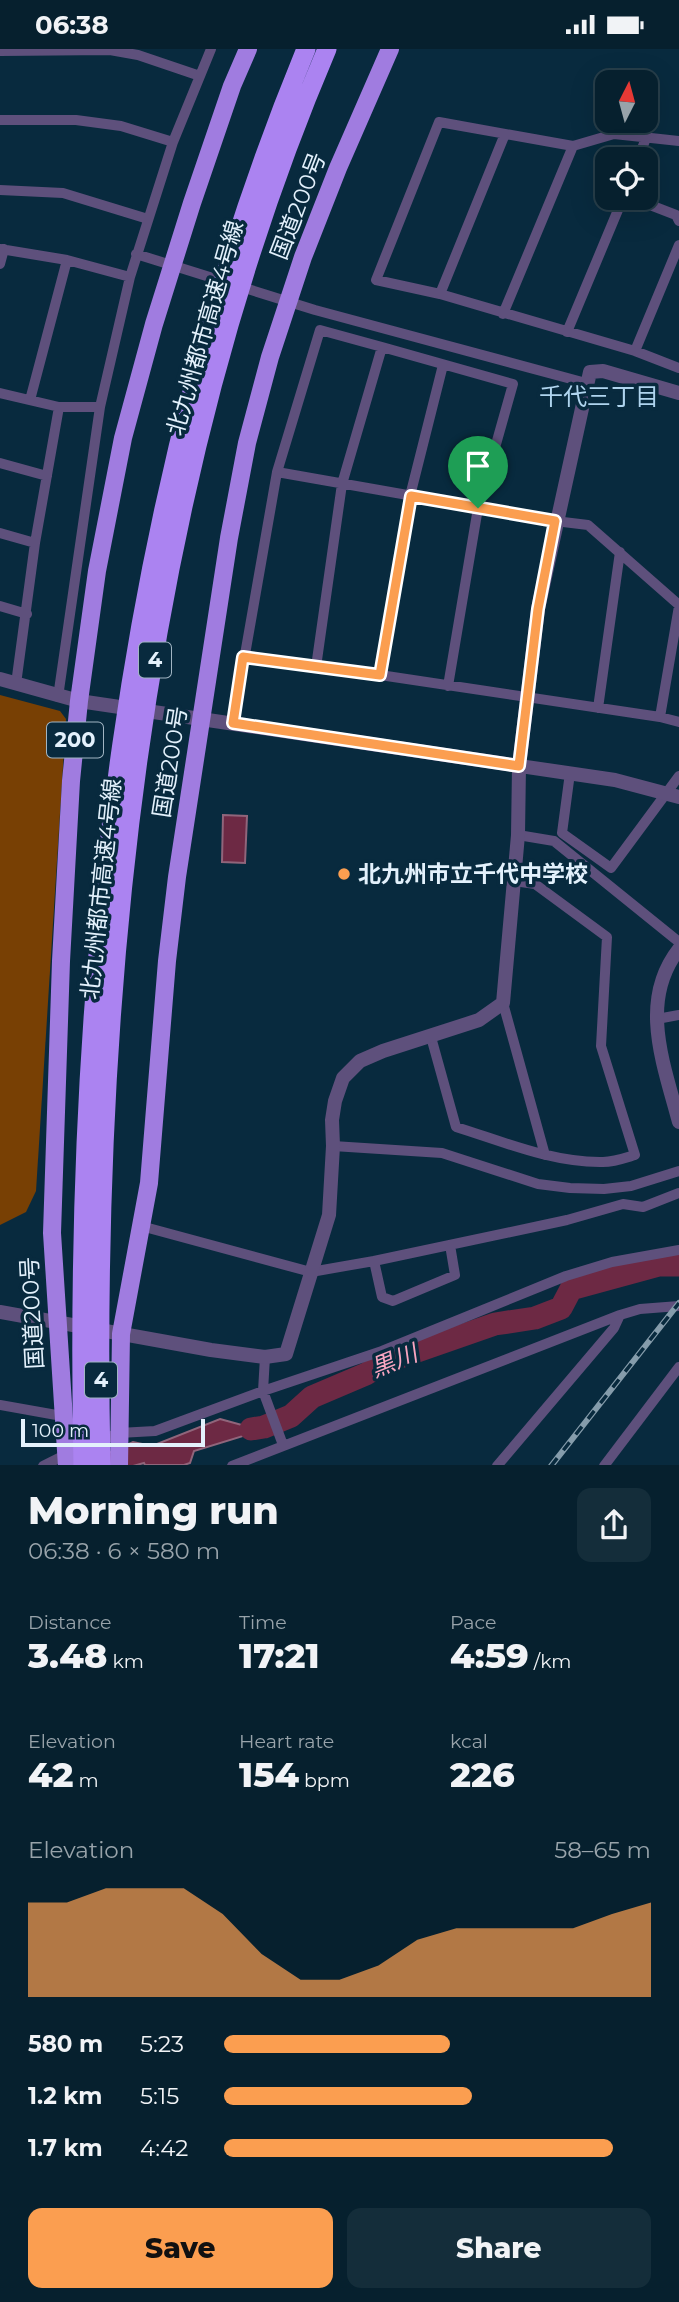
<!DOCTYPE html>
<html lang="en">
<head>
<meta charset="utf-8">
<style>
	:root { --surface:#06202e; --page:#142d3a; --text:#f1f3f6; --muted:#98a3aa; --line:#273e4a; --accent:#fb9e50 }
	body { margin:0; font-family:Montserrat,"Noto Sans JP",sans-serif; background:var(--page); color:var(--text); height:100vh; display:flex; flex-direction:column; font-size:26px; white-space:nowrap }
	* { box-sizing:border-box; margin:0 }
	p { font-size:23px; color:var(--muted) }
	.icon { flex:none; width:38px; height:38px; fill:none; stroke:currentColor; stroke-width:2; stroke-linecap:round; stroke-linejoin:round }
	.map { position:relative; height:1416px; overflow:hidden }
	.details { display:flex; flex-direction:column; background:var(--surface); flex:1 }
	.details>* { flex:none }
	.needle { width:46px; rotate:6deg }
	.tools { position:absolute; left:595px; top:21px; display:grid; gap:14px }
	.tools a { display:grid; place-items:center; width:63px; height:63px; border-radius:14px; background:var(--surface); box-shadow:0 7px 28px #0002,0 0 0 2px var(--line); font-size:35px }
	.scale { position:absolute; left:21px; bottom:18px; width:184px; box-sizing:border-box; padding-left:7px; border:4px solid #e3f1fc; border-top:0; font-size:19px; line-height:24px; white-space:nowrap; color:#e3f1fc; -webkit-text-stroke:5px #082a3e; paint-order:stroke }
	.pin { position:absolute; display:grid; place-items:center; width:60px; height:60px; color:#fff; margin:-72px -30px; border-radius:50% 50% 50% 0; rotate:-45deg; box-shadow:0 0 7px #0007 }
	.pin .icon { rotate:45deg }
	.round { display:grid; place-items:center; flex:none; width:74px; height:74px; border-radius:14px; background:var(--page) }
	.overview { display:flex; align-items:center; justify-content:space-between; height:119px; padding:0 28px }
	h1 { font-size:38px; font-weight:800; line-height:52px }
	.figures { display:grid; grid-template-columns:repeat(3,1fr); gap:10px; height:119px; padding:7px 28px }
	.figures div { display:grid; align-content:center }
	.figures b { font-size:35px; font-weight:800 }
	.figures small { font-size:19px; font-weight:400 }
	.figures p { font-size:19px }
	.chart { height:196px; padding:14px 28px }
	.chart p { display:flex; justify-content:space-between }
	.chart svg { width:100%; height:126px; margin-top:7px; fill:var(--accent); opacity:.7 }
	.primary-button { display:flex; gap:14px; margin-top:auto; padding:14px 28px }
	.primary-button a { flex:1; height:80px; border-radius:14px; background:var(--accent); color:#111; font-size:28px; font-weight:800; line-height:80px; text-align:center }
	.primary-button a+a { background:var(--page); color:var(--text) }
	ul { padding:0 28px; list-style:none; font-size:23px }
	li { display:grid; grid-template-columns:112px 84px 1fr; align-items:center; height:52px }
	li i { height:18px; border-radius:9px; background:var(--accent) }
	.status { display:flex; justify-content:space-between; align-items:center; height:49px; padding:0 35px; background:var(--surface); direction:ltr }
	.status svg { height:19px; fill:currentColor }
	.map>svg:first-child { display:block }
	.forest { fill:#784004 }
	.water { fill:#6d2944; stroke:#90657b; stroke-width:2 }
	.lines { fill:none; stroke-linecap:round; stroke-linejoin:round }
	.river { stroke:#6d2944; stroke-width:23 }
	.minor { stroke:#5e507c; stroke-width:10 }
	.tertiary { stroke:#5e507c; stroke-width:14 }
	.trunk { stroke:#a07ce0; stroke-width:18 }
	.motorway { stroke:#ab83f1; stroke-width:19 }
	.rail-casing { stroke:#859cab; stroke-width:6 }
	.rail { stroke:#082a3e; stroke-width:3.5; stroke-dasharray:10; stroke-linecap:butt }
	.route-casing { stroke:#fff; stroke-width:14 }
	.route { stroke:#fb9e50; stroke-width:9 }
	.poi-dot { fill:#fb9e50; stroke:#082a3e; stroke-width:2.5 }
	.labels { text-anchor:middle; stroke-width:7; stroke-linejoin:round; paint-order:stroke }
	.shield { fill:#082a3e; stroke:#a1b5c3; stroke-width:2 }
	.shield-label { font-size:21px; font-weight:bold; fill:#e3f1fc }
	.street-label { font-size:23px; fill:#e3f1fc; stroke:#082a3e }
	.poi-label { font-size:23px; font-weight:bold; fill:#e3f1fc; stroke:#082a3e; text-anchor:start }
	.neighbourhood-label { font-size:24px; fill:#afd4ee; stroke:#082a3e }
	.water-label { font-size:24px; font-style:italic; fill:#f9a5c0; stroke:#082a3e }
</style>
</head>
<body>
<div class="status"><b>06:38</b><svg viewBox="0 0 49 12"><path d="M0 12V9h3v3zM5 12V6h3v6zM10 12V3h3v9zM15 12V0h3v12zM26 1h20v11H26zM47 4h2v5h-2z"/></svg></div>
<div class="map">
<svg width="679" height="1417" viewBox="0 0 679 1417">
	<rect width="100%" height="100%" fill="#082a3e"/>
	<path class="forest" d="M 0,646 L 60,662 L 66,670 L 36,1142 L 26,1163 L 0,1176 Z"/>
	<path class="water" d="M 223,766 L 247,767 L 245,814 L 222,813 Z
		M 220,1370 L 249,1378 L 271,1372 L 272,1378 L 194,1402 L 190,1414 L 184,1416 L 145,1416 L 144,1414 L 133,1417 L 80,1417 L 133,1393 L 152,1397 Z"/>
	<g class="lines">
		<path class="river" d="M 251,1380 L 264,1378 L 291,1367 L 312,1348 L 366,1325 L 386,1313 L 495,1275 L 535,1269 L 561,1259 L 571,1240 L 659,1216 L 679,1216"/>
		<path class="minor" d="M 0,2 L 110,1 L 138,6 L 200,27
			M 0,71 L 76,71 L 121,77 L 173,93
			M 679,92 L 614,85 L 573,97 L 439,73 L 376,231 L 440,245 L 635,302 L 679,319
			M 638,110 L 646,89
			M 0,141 L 63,144 L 148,170
			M 632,149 L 676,166 L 679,172
			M 0,200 L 67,211 L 130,228
			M 136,205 L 315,261 L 586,334
			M 0,215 L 4,200
			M 440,245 L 505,85
			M 503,265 L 573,97
			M 567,283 L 623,149
			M 635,302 L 679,196
			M 0,344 L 59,358 L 100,358
			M 30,351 L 67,211
			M 0,414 L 47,427
			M 277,423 L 320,281 L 382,298
			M 0,484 L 35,494
			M 0,557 L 27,565
			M 243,608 L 380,626 L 660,668 L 679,673
			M 316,618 L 342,435 L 382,298 L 513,335 L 478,459 L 448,637
			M 380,626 L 410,447 L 443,316
			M 16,635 L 35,494 L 59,358
			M 58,648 L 100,358 L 130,228 L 173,93 L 211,0
			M 598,659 L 620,503
			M 660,668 L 679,557
			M 233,674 L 277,423 L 555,472 L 588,476 L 679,556
			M 570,724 L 562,784 L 611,819 L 679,727
			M 518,786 L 554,792 L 679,893
			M 503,954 L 545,1106
			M 657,970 L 679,966
			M 431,988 L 456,1078 C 504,1093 553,1114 603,1113 C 614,1113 625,1109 635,1106 L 601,997 L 607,888 L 535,835 L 514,832
			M 333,1097 L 442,1104 L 538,1135 L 570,1139 L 604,1140 L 631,1137 L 679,1122
			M 141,1177 L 311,1223 L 374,1212 L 567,1171 L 623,1155 L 643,1158 L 679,1144
			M 374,1212 L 382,1248 L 393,1252 L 455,1226 L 450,1196
			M 265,1308 L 263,1342 L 283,1396
			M 0,1356 L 62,1367
			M 97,1393 L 119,1384 L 155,1382 L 263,1342 L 382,1302 L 566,1227 L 612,1213 L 679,1201
			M 43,1417 L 69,1404
			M 232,1417 L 620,1266 L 640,1260 L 679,1257
			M 497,1417 L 614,1279 L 620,1266
			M 604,1417 L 679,1318"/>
		<path class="tertiary" d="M 0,630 L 79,652 L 615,731 L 679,748
			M 679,900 C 638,952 664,1016 679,1073
			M 0,1263 L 211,1301 L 265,1308 L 286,1305 L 329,1166 L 333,1097 L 332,1071 L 335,1052 L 343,1029 L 360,1012 L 383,1002 L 479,971 L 503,954 L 518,786 L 519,717 L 538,560 L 590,323 L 603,322 L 679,344"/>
		<path class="trunk" d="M 67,1417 L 52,1184 L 61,912 L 71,732 L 79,652 L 97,522 L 123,389 L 154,275 L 192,154 L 232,37 L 248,0
			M 119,1417 L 121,1285 L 149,1134 L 167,912 L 177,828 L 229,489 L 247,394 L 270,308 L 303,208 L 338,119 L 390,0"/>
		<path class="motorway" d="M 83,1417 C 73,938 122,445 306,0
			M 101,1417 C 91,944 140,438 327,0"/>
		<defs>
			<path id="rail" d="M 551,1417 L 679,1254"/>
		</defs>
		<use href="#rail" class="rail-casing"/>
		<use href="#rail" class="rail"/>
	</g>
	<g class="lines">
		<defs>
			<path id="route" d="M 411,447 L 555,472 L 538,560 L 519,717 L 233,674 L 243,608 L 380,626 Z"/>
		</defs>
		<use href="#route" class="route-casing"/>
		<use href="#route" class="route"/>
	</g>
	<circle class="poi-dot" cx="344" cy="825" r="7"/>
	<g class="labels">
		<g class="shield">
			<rect x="139" y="593.5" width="32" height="35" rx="5"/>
			<rect x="47" y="673.5" width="56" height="35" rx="5"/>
			<rect x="85" y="1313.5" width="32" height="35" rx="5"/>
		</g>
		<g class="shield-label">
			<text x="155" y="618">4</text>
			<text x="75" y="698">200</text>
			<text x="101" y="1338">4</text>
		</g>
		<g class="street-label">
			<text transform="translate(298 157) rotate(-69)" y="8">国道200号</text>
			<text transform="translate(205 279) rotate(-74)" y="8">北九州都市高速4号線</text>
			<text transform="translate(170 713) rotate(-81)" y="8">国道200号</text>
			<text transform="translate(101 840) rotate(-84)" y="8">北九州都市高速4号線</text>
			<text transform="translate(32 1264) rotate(-93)" y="8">国道200号</text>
		</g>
		<g class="poi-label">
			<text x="358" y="833">北九州市立千代中学校</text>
		</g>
		<g class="neighbourhood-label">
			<text x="599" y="356">千代三丁目</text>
		</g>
		<g class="water-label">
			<text transform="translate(394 1312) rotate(-22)" y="8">黒川</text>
		</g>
	</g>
</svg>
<div class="tools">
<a><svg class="needle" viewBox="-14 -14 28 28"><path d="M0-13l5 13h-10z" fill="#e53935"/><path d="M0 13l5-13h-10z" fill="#98a3aa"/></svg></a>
<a><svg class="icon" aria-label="locate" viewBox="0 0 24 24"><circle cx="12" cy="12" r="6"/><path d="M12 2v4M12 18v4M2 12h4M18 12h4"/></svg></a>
</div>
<div class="scale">100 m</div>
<div class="pin" style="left:478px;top:459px;background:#1e9e55"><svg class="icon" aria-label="arrive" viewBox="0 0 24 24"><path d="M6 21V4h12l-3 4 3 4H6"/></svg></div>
</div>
<section class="details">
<div class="overview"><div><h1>Morning run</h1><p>06:38 · 6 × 580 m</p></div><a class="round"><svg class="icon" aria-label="share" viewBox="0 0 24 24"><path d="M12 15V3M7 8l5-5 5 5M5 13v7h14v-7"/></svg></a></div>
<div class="figures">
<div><p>Distance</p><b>3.48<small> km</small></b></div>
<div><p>Time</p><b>17:21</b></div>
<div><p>Pace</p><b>4:59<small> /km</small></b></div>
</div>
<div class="figures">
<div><p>Elevation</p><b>42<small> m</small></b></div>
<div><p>Heart rate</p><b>154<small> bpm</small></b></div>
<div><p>kcal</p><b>226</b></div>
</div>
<div class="chart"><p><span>Elevation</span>58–65 m</p>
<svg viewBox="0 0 160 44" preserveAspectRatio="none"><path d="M0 44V11L10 11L20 6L30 6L40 6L50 15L60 29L70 38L80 38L90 33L100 24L110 20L120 20L130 20L140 20L150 15L160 11V44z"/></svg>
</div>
<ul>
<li><b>580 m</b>5:23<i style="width:53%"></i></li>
<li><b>1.2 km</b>5:15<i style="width:58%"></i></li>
<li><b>1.7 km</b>4:42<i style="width:91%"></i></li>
</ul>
<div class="primary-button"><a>Save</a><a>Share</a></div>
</section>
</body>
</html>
